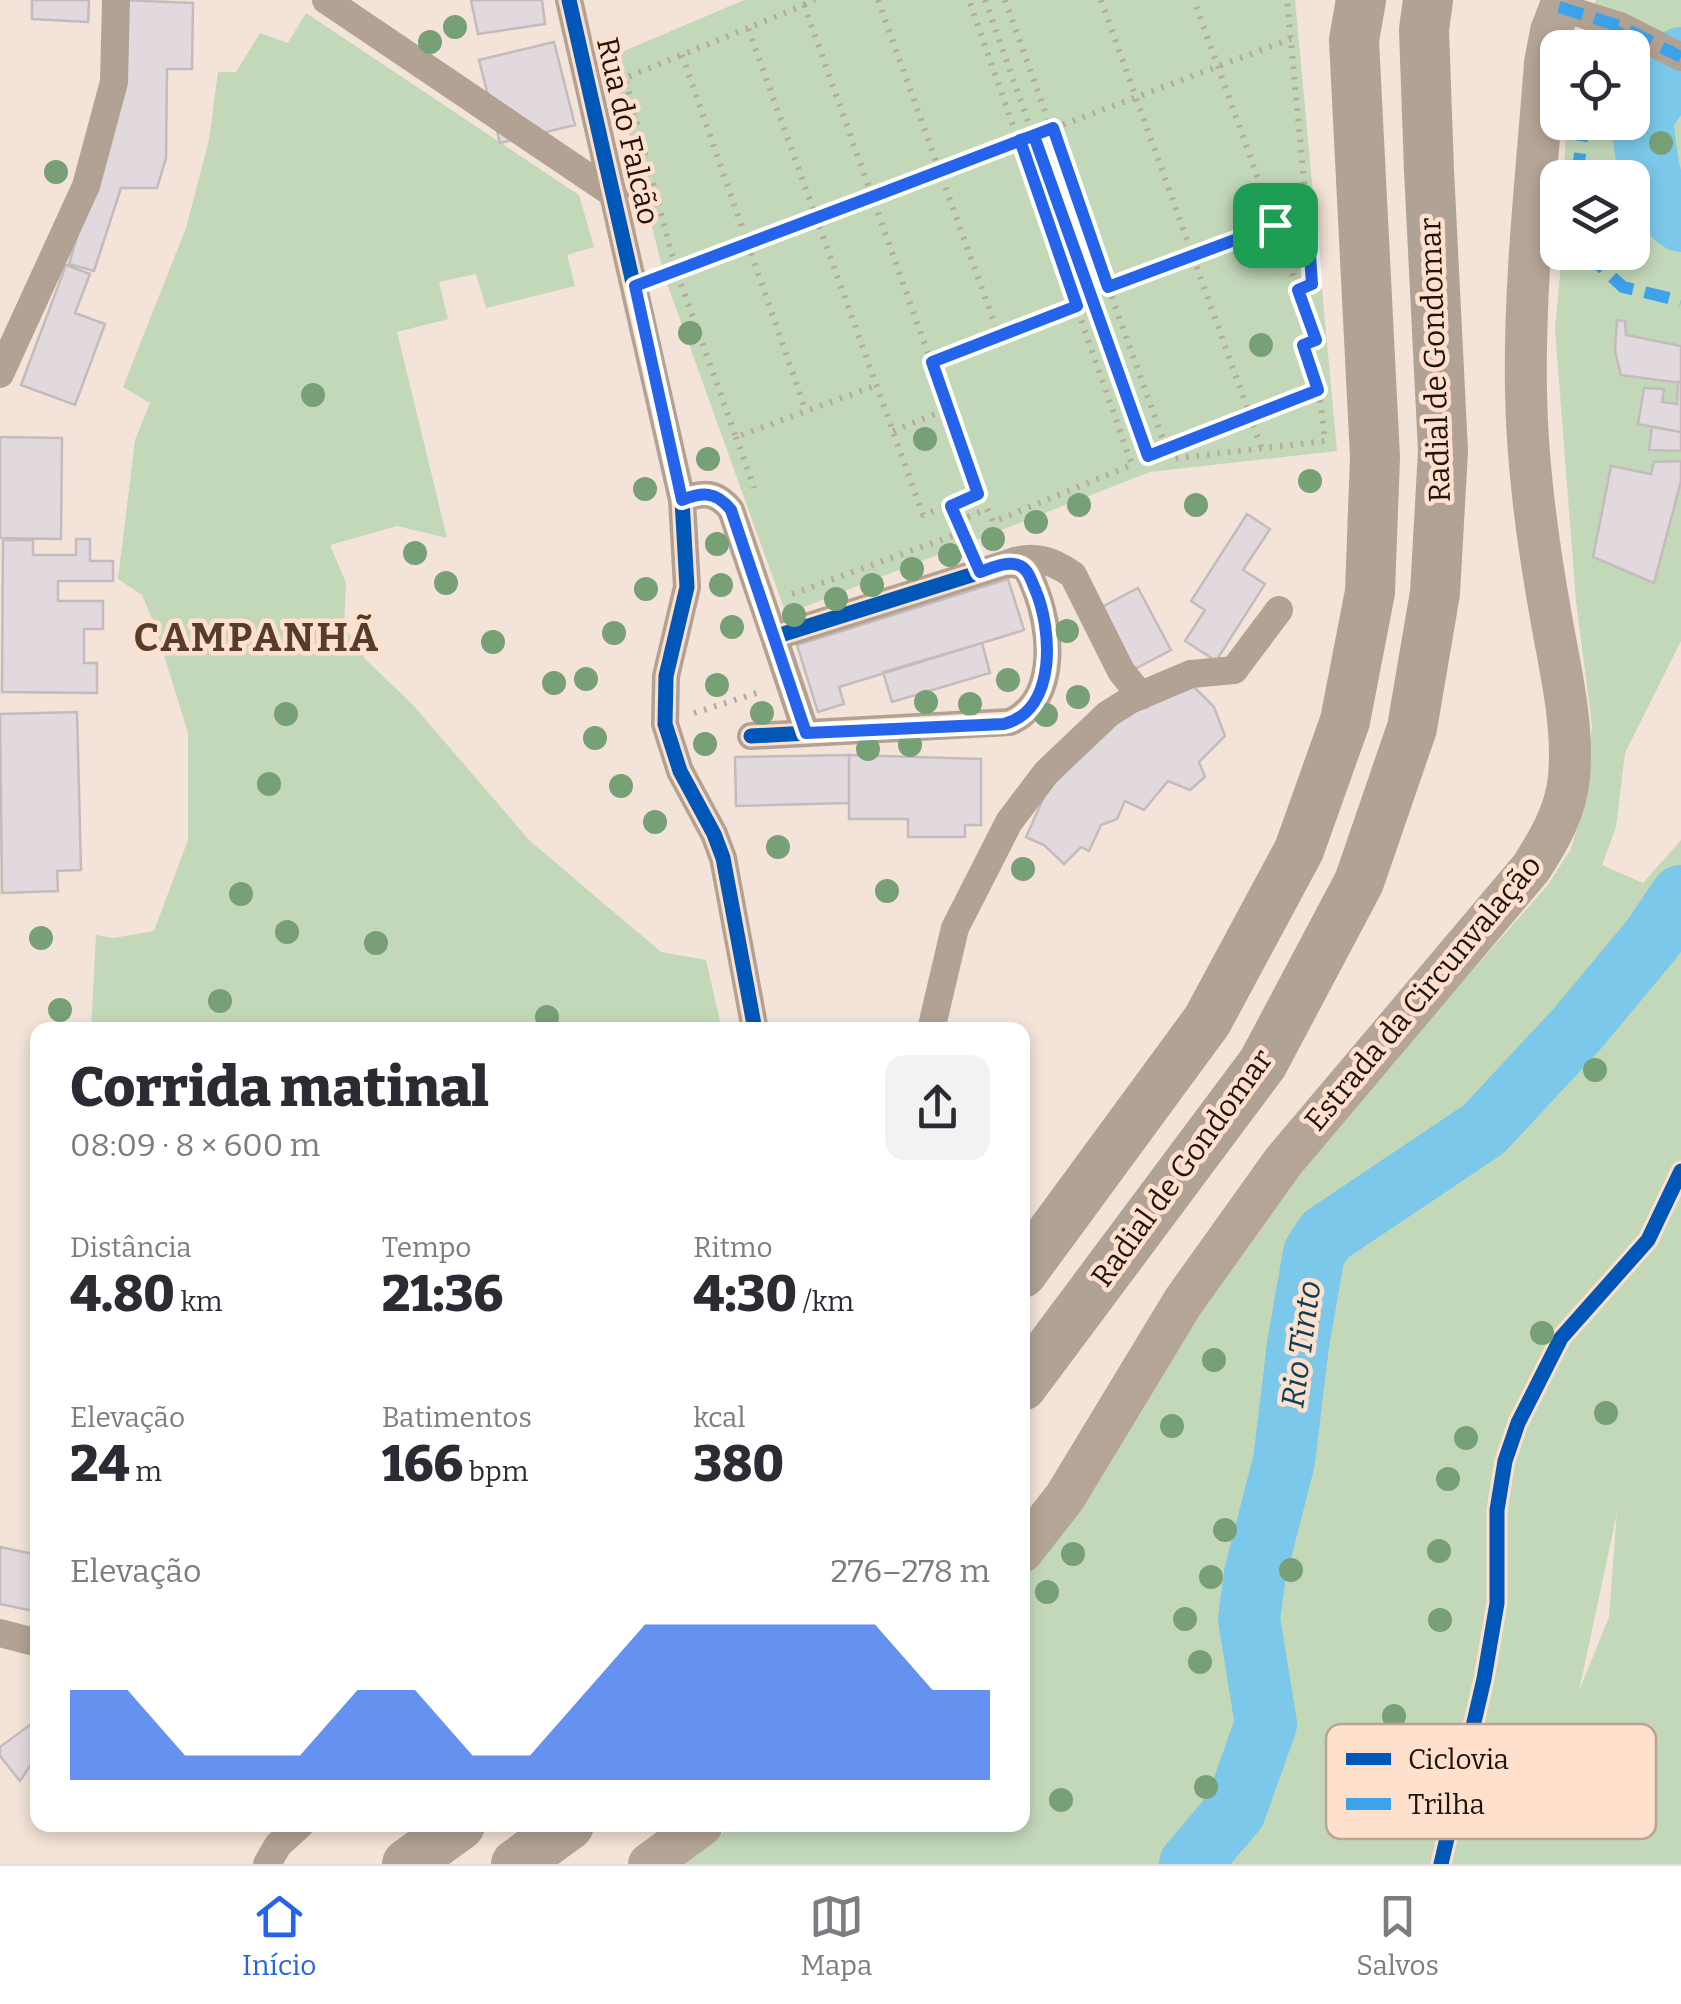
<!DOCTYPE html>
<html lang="pt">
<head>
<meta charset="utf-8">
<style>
	:root { --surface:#fff; --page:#f2f2f3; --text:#2b2b33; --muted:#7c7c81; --line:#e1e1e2; --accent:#2563eb }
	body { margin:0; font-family:Bitter,serif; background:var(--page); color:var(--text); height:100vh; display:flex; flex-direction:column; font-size:38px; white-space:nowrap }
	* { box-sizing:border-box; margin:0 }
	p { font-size:32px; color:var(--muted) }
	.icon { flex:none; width:55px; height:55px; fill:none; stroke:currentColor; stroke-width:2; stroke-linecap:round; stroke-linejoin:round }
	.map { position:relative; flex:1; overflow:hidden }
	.details { position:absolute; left:30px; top:1022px; width:1000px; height:810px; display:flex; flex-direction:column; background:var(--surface); border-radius:20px; box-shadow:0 5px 15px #0003 }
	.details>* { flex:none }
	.fabs { position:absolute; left:1540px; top:30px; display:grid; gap:20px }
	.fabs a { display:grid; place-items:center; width:110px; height:110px; border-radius:20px; background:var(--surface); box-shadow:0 5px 15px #0003; font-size:50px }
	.pin { position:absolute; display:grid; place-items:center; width:85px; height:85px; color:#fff; margin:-42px; border-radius:20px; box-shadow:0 5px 15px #0006 }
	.round { display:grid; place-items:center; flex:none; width:105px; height:105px; border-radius:20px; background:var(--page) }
	.overview { display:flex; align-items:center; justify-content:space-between; height:170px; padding:0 40px }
	h1 { font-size:55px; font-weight:800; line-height:75px }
	.metrics { display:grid; grid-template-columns:repeat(3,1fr); gap:15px; height:170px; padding:10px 40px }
	.metrics div { display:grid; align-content:center }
	.metrics b { font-size:50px; font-weight:800 }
	.metrics small { font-size:28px; font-weight:400 }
	.metrics p { font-size:28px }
	.chart { height:280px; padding:20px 40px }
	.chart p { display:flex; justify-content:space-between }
	.chart svg { width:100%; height:180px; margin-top:10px; fill:var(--accent); opacity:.7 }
	.tab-bar { display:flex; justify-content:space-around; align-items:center; height:140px; border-top:2px solid var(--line); background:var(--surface); font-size:28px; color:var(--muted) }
	.tab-bar a { display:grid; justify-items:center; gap:5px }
	.tab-bar .on { color:var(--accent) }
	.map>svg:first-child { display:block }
	.green { fill:#c3d8b9; fill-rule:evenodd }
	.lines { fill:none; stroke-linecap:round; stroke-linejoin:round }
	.river { stroke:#7bc8ea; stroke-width:62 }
	.building { fill:#e2d9df; stroke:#c4bbbc; stroke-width:2.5 }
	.path { stroke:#b8aa9e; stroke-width:6; stroke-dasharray:2.5 8; stroke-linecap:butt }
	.street { stroke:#b2a293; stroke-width:28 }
	.primary { stroke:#b5a596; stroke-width:42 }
	.highway { stroke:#b0a294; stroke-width:50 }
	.quiet { stroke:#3da2e9; stroke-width:12; stroke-dasharray:25 12; stroke-linecap:butt }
	.cycleway-casing { stroke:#fee0cd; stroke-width:21 }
	.cycleway { stroke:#0057b8; stroke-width:15 }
	.tree { fill:#78a077 }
	.route-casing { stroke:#fff; stroke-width:20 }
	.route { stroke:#2563eb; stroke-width:12 }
	.labels { text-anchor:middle; stroke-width:9; stroke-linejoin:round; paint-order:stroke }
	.street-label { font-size:30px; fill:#1f150e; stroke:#fee0cd }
	.water-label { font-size:32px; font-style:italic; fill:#0f4156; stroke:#fee0cd }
	.district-label { font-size:40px; font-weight:bold; letter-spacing:2.5px; fill:#553d2e; stroke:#fee0cd }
	.key { fill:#fee0cd; stroke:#bba394; stroke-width:2.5 }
	.key-label { font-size:28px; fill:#1f150e }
</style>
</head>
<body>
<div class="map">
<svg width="1681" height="1864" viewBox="0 0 1681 1864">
	<rect width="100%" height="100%" fill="#f3e3d8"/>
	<path class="green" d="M 744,0 L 1295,0 L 1337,451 L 1150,472 L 786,614 L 664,275 L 610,57 Z
		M 1596,0 L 1681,0 L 1681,641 L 1625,753 L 1616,827 L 1602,865 L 1643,883 L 1681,840 L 1681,1864 L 682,1864 L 733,1825 L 1022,1825 L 1023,1575 L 1051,1543 L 1216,1286 L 1287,1188 L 1375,1080 L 1547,886 L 1571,849 L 1584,802 L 1592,726 L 1576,601 L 1555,329 L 1562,253 L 1632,252 L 1632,178 L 1564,177 L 1566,123 L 1632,122 L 1632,48 L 1578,47 ZM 1617,1512 L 1609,1617 L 1579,1691 L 1617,1513 Z
		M 306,13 L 579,195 L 594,247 L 567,255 L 575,286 L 486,308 L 476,274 L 439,282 L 448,319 L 397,332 L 447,538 L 397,526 L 330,545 L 346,583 L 344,626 L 365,659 L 412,704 L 530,841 L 661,952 L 706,960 L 722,1030 L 91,1030 L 96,935 L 113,938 L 154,931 L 188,840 L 188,733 L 155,626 L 142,595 L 118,579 L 135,440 L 150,403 L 123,387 L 186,228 L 209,140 L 218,72 L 236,72 L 260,33 L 288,43 Z"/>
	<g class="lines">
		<path class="river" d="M 1681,58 L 1642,118 C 1646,155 1647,199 1681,221
			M 1190,1864 L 1235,1811 L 1266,1724 L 1249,1619 L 1255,1574 L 1284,1461 L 1298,1345 L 1314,1253 L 1326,1235 L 1484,1129 L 1577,1029 L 1652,939 L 1681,896"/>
	</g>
	<path class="building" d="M 32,0 L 89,0 L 88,22 L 32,19 Z
		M 123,0 L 193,3 L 192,69 L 167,69 L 166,158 L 157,188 L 121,188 L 94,271 L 69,264 L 95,177 Z
		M 471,0 L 542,0 L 545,24 L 478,34 Z
		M 554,42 L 575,125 L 500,143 L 479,60 Z
		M 66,265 L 90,274 L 75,313 L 105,324 L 75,405 L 21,385 Z
		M 1617,320 L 1625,321 L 1626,335 L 1681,346 L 1681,383 L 1621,375 L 1615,351 Z
		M 1678,382 L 1681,383 L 1681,432 L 1638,424 L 1644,388 L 1664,389 L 1662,402 L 1677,404 Z
		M 1652,427 L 1681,432 L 1681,451 L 1649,450 Z
		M 0,437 L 62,438 L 61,539 L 0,538 Z
		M 1681,461 L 1681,481 L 1654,583 L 1593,557 L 1611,466 L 1651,474 L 1654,462 Z
		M 1247,514 L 1270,529 L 1243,570 L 1265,584 L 1216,661 L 1185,641 L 1205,610 L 1191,601 Z
		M 76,539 L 90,539 L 90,561 L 113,561 L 113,581 L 58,581 L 58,601 L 103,601 L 103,629 L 84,629 L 84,663 L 97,663 L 97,693 L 2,692 L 3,540 L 33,540 L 33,555 L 76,555 Z
		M 1008,579 L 1024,630 L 839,687 L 844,704 L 818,712 L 797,645 Z
		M 1138,588 L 1171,650 L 1131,671 L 1098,609 Z
		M 982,643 L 990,673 L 892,702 L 883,672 Z
		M 1193,686 L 1214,707 L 1225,736 L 1199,762 L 1205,777 L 1190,790 L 1168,781 L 1144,810 L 1125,801 L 1117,819 L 1101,825 L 1089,851 L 1081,847 L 1064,864 L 1044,845 L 1026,837 L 1052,779 L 1117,713 Z
		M 77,712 L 81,870 L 57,871 L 58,891 L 2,893 L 0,714 Z
		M 849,755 L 849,803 L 736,806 L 735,757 Z
		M 849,755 L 981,759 L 981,825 L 965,825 L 965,837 L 908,837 L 908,819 L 849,819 Z
		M 0,1547 L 38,1555 L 38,1612 L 0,1604 Z
		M 38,1719 L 38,1754 L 20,1781 L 0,1756 L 0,1747 Z"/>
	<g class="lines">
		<path class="path" d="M 878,0 L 999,336
			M 985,0 L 1147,456 L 1319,390 L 1303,345 L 1316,340 L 1194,0
			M 1005,0 L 1170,459 L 1325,441 L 1319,390
			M 1101,0 L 1262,449
			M 804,5 L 978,494 L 923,515 L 748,28 Z
			M 804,5 L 815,0
			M 748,28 L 625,78 L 676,270 L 736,437 L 877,385
			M 682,55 L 806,411
			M 660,276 L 1291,39
			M 1108,287 L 1307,213 L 1287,0
			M 1298,290 L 1312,284 L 1307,213
			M 932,362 L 1077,306
			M 893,431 L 948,409
			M 736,437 L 754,488
			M 951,506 L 970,548
			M 958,521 L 987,509 L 993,522 L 1132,465 L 969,0
			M 792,594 L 963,532
			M 694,713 L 763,691"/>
		<path class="street" d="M 326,0 L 615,195
			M 569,0 L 682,500 L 687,587 L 666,676 L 665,724 L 680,771 L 714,834 L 723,858 L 755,1030
			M 1559,7 L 1620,26 L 1681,57
			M 0,374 L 86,186 L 114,82 L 116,0
			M 682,500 C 702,492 716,491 731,510 L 774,637 L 1006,564 C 1010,564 1018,564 1021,566 C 1029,570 1031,579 1034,586 C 1051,626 1060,699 1010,722 L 751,736
			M 1009,563 C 1033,554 1052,560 1073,575 L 1121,671 L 1141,696
			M 774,637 L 806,733
			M 931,1030 L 955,928 L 1009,822 L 1046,773 L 1108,714 L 1132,699 L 1191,674 L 1234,670 L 1279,610
			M 0,1633 L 38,1643
			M 267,1864 L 278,1845 L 300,1825"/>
		<path class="primary" d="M 1022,1552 L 1065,1497 L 1183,1302 L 1283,1162 L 1531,868 C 1549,840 1566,811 1569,777 C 1574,722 1559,665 1550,611 C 1537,538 1527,464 1526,391 C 1524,282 1537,172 1545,63 L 1551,31 L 1563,0
			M 649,1864 L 702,1825"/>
		<path class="highway" d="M 1022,1273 L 1207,1021 L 1299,850 L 1345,721 L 1370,592 L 1375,457 L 1354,40 L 1361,0
			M 1022,1386 L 1263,1063 L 1359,882 L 1412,728 L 1435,593 L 1443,451 L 1429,170 L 1424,30 L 1428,0
			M 407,1864 L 460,1825
			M 516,1864 L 569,1825"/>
		<path class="quiet" d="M 1559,7 L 1620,26 L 1681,57
			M 1607,48 L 1620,26
			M 1577,178 L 1584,122
			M 1585,252 L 1623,287 L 1681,301"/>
		<defs>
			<path id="cycleway" d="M 569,0 L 682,500 L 687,587 L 666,676 L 665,724 L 680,771 L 714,834 L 723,858 L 755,1030
				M 682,500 C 702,492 716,491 731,510 L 774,637 L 1006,564 C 1010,564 1018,564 1021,566 C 1029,570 1031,579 1034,586 C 1051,626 1060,699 1010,722 L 751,736
				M 1441,1864 L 1484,1679 L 1497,1603 L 1497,1510 L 1505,1461 L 1518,1423 L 1561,1338 L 1648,1240 L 1681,1171"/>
		</defs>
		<use href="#cycleway" class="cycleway-casing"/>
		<use href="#cycleway" class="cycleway"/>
	</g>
	<g class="tree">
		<circle cx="455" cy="27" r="12"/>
		<circle cx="430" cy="42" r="12"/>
		<circle cx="1661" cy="143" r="12"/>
		<circle cx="56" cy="172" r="12"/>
		<circle cx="1297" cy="241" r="12"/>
		<circle cx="690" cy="333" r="12"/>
		<circle cx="1261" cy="345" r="12"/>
		<circle cx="313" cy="395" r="12"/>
		<circle cx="925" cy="439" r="12"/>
		<circle cx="708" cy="459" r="12"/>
		<circle cx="1310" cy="481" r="12"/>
		<circle cx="645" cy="489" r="12"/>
		<circle cx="1079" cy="505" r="12"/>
		<circle cx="1196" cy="505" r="12"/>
		<circle cx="1036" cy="522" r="12"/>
		<circle cx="993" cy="539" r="12"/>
		<circle cx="717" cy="544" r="12"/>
		<circle cx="415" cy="553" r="12"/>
		<circle cx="950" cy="555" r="12"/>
		<circle cx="912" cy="569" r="12"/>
		<circle cx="446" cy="583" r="12"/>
		<circle cx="721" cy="585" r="12"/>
		<circle cx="872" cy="585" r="12"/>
		<circle cx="646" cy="589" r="12"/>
		<circle cx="836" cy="599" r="12"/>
		<circle cx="794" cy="615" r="12"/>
		<circle cx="732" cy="627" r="12"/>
		<circle cx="1067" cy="631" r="12"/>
		<circle cx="614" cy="633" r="12"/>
		<circle cx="493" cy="642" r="12"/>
		<circle cx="586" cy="679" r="12"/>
		<circle cx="1008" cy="680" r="12"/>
		<circle cx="554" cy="683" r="12"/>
		<circle cx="717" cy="685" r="12"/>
		<circle cx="1078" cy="697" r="12"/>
		<circle cx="926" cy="702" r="12"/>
		<circle cx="970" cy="704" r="12"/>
		<circle cx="762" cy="713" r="12"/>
		<circle cx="286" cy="714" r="12"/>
		<circle cx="1046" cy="715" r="12"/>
		<circle cx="595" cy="738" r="12"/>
		<circle cx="705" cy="744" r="12"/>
		<circle cx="910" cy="745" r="12"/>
		<circle cx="868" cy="749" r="12"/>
		<circle cx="269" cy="784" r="12"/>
		<circle cx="621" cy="786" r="12"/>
		<circle cx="655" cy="822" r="12"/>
		<circle cx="778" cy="847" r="12"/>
		<circle cx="1023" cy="869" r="12"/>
		<circle cx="887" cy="891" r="12"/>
		<circle cx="241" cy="894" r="12"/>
		<circle cx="287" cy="932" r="12"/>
		<circle cx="41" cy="938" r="12"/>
		<circle cx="376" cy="943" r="12"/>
		<circle cx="220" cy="1001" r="12"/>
		<circle cx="60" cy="1010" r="12"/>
		<circle cx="547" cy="1017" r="12"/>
		<circle cx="1595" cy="1070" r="12"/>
		<circle cx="1542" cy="1333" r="12"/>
		<circle cx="1214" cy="1360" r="12"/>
		<circle cx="1606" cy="1413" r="12"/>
		<circle cx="1172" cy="1426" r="12"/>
		<circle cx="1466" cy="1438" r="12"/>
		<circle cx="1448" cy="1479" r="12"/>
		<circle cx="1225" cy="1530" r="12"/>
		<circle cx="1439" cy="1551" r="12"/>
		<circle cx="1073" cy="1554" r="12"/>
		<circle cx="1291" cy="1570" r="12"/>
		<circle cx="1211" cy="1577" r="12"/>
		<circle cx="1047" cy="1592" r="12"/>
		<circle cx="1185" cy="1619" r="12"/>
		<circle cx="1440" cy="1620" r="12"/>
		<circle cx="1200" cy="1662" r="12"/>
		<circle cx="1394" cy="1716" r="12"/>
		<circle cx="1206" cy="1787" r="12"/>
		<circle cx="1061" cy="1800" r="12"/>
	</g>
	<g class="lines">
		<defs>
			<path id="route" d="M 1275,225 L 1108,287 L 1053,128 C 914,181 774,234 635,286 L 682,500 C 702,492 716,491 731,510 L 806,733 L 1004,724 C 1058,710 1052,628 1035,589 C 1031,580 1028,568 1018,565 C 1006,561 992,568 980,572 L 951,506 L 978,494 L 932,362 L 1077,306 L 1020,140 L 1034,136 L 1148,456 L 1318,390 L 1303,345 L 1316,340 L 1298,290 L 1312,284 L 1307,213 L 1275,225"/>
		</defs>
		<use href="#route" class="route-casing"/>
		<use href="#route" class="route"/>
	</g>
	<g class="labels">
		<g class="street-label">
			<text transform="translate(628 131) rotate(77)" y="10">Rua do Falcão</text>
			<text transform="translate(1435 360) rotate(-92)" y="10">Radial de Gondomar</text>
			<text transform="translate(1423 993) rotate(-50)" y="10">Estrada da Circunvalação</text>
			<text transform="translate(1182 1168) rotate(-54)" y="10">Radial de Gondomar</text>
		</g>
		<g class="water-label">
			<text transform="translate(1301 1344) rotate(-82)" y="11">Rio Tinto</text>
		</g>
		<g class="district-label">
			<text x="257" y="651">CAMPANHÃ</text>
		</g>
	</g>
	<rect x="1326" y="1724" width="330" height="115" rx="15" class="key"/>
	<rect x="1346" y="1753" width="45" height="12" fill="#0057b8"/>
	<rect x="1346" y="1798" width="45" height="12" fill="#3da2e9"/>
	<g class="key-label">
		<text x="1408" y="1769">Ciclovia</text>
		<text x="1408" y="1814">Trilha</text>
	</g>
</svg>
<div class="fabs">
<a><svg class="icon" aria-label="locate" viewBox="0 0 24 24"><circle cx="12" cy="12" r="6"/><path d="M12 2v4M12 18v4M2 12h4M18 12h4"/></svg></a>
<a><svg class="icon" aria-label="layers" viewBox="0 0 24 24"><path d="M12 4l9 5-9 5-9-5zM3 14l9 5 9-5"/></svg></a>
</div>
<div class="pin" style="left:1275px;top:225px;background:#1e9e55"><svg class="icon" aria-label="arrive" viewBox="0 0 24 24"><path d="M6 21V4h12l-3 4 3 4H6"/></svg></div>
<section class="details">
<div class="overview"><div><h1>Corrida matinal</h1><p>08:09 · 8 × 600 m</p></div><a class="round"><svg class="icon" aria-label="share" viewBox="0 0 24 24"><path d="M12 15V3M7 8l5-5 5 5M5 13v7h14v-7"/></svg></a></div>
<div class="metrics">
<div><p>Distância</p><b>4.80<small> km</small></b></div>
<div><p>Tempo</p><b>21:36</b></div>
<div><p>Ritmo</p><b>4:30<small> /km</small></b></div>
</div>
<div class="metrics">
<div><p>Elevação</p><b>24<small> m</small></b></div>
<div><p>Batimentos</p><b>166<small> bpm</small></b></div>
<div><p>kcal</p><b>380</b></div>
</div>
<div class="chart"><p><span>Elevação</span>276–278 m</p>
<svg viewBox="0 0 160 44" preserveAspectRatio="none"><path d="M0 44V22L10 22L20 38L30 38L40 38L50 22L60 22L70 38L80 38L90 22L100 6L110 6L120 6L130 6L140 6L150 22L160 22V44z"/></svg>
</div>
</section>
</div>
<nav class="tab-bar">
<a class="on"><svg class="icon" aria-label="home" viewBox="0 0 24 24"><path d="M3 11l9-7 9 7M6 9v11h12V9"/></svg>Início</a>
<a><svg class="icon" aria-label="map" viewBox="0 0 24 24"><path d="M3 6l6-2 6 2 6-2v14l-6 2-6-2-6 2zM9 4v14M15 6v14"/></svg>Mapa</a>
<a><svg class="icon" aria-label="saved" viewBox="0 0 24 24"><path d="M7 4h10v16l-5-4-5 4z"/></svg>Salvos</a>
</nav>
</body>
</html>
